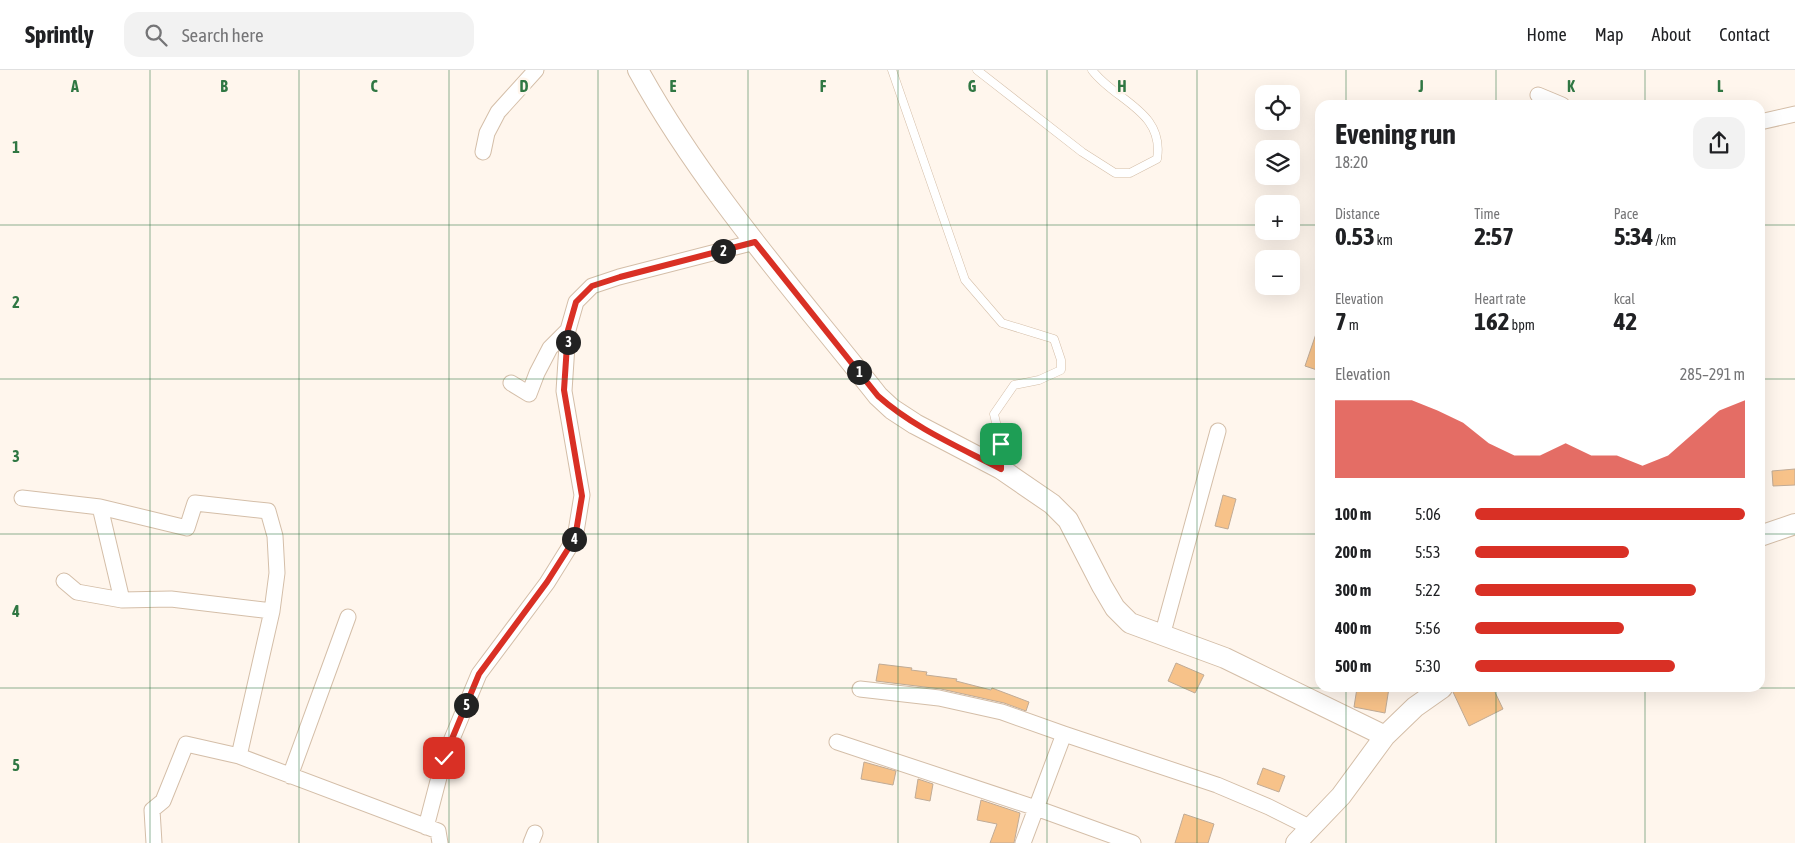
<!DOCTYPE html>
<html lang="en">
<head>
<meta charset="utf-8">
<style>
	:root { --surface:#fff; --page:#f2f2f2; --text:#202124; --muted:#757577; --line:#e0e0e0; --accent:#d93025 }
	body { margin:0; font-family:"Asap Condensed",sans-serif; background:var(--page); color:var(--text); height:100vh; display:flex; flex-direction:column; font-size:19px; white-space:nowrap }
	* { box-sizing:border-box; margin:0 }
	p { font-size:16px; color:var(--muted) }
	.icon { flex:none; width:28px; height:28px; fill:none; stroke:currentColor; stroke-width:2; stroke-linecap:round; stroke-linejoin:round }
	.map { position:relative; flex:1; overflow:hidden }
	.sheet { position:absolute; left:1315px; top:30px; width:450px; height:592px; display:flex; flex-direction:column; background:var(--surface); border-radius:15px; box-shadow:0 5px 20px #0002 }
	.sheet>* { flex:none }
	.buttons { position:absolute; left:1255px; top:15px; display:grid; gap:10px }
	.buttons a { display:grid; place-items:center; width:45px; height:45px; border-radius:10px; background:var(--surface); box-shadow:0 5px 20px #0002; font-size:25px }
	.pin { position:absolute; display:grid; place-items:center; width:42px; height:42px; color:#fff; margin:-21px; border-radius:10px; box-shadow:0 2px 8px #0006 }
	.km { position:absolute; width:25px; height:25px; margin:-12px; border-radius:50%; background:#222; color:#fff; font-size:14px; line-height:25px; text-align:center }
	.round { display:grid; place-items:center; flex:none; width:52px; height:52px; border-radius:15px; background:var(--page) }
	.summary { display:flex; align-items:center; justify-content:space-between; height:85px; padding:0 20px }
	h1 { font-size:28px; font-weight:700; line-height:38px }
	.stats { display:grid; grid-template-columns:repeat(3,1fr); gap:8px; height:85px; padding:5px 20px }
	.stats div { display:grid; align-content:center }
	.stats b { font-size:25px; font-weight:700 }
	.stats small { font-size:14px; font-weight:400 }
	.stats p { font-size:14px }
	.chart { height:140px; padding:10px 20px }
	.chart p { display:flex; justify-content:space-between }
	.chart svg { width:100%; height:90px; margin-top:5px; fill:var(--accent); opacity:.7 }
	ul { padding:0 20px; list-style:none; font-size:16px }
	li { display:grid; grid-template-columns:80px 60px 1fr; align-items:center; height:38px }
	li i { height:12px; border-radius:6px; background:var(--accent) }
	header { display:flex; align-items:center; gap:30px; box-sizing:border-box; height:70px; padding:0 25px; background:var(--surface); border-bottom:1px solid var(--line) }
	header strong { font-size:24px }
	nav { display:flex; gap:28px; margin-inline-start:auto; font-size:18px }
	.search { width:350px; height:45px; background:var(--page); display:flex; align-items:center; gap:12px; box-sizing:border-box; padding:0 18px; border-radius:15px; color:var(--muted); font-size:19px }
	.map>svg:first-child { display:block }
	.building { fill:#f7c289; stroke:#c0ab96 }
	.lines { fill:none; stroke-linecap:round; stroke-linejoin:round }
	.service-casing { stroke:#d4bea8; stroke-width:9 }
	.minor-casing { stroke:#d4bea8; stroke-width:17 }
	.tertiary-casing { stroke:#d4bea8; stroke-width:22 }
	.service { stroke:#fff; stroke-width:8 }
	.minor { stroke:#fff; stroke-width:15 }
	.tertiary { stroke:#fff; stroke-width:20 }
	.route-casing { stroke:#fff; stroke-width:10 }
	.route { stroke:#d93025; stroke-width:6 }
	.grid { fill:none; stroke:#307743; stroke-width:1; stroke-opacity:0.55 }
	.grid-label { font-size:16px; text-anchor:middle; font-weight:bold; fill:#307743; stroke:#fff6ed; stroke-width:5; stroke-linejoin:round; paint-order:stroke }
</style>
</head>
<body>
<header>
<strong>Sprintly</strong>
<div class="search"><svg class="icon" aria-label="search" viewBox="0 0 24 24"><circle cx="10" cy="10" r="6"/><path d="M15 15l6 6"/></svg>Search here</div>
<nav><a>Home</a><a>Map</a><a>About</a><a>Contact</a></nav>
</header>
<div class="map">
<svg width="1795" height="773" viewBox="0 0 1795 773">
	<rect width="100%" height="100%" fill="#fff6ed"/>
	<path class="building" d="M 1318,258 L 1320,259 L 1320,301 L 1305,296 Z
		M 1795,399 L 1795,415 L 1773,416 L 1772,401 Z
		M 1223,425 L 1236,429 L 1228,459 L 1215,456 Z
		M 1176,593 L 1204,605 L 1195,623 L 1168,611 Z
		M 879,594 L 912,598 L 911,600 L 927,602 L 926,605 L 957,609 L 956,611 L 991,620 L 992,618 L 1029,632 L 1026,641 L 1004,633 L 941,619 L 876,611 Z
		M 1357,618 L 1389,618 L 1385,643 L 1354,637 Z
		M 1454,618 L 1493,618 L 1503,639 L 1469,656 L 1453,622 Z
		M 864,692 L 896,701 L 893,715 L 861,709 Z
		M 1263,698 L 1285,706 L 1279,722 L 1257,714 Z
		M 918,709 L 933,714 L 930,731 L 915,728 Z
		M 981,730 L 1020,743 L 1014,773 L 990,773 L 997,754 L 977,750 Z
		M 1184,744 L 1214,754 L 1208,773 L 1175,773 Z"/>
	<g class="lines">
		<defs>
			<path id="service" d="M 892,0 L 965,210 L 1002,253 L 1054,269 L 1061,290 L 1061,300 L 1039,310 L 1014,315 L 994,344 L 1001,374 L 1001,397
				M 977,0 L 1082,82 L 1115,103 L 1130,103 L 1157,89 C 1165,41 1115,31 1092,0"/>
			<path id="minor" d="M 1538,25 L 1562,35
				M 1760,52 L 1795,44
				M 483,82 L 487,63 L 498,42 L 536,0
				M 511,313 L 529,324 L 537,303 L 550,278 L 568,260
				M 22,428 L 100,437 L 187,458 L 195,433 L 268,441 L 275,466 L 277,503 L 272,541
				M 100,437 L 122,530
				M 64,511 L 77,522 L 122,530 L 171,529 L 272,541 L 239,686 L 438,761 L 440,773
				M 1162,566 L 1218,361
				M 860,619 L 939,628 L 1002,642 L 1064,664 L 1217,715 L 1269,737 L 1311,758
				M 837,672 L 1036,738 L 1133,773
				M 290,706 L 348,547
				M 426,757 L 444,688 L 479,604 L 547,513 L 575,468 L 582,425 L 564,321 L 568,260 L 576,232 L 592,216 L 619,207 L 755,172
				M 154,773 L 152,740 L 163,731 L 186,674 L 239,686
				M 531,773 L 535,763
				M 1023,773 L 1064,664"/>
			<path id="tertiary" d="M 638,0 C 703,118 795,221 878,326 L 892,339 L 915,354 L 1001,399 L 1052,434 L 1068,450 L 1102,516 L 1115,538 L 1130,553 L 1225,588 L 1385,666
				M 1760,466 L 1795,454
				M 1296,773 L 1341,726 L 1385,666 L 1415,637 L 1442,618"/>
		</defs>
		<use href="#service" class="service-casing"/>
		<use href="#minor" class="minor-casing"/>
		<use href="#tertiary" class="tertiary-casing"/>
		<use href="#service" class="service"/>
		<use href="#minor" class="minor"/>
		<use href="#tertiary" class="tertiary"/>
	</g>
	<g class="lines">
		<defs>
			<path id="route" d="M 444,688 L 479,604 L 547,512 L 575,468 L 582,426 L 564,320 L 568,260 L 576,232 L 592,216 L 620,207 L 755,172 L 878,326 C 914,358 959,377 1001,399 L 1001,374"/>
		</defs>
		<use href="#route" class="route-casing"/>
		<use href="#route" class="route"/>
	</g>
	<path class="grid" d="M 150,0 L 150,773M 299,0 L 299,773M 449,0 L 449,773M 598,0 L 598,773M 748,0 L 748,773M 898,0 L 898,773M 1047,0 L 1047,773M 1197,0 L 1197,773M 1346,0 L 1346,35M 1496,0 L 1496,35M 1645,0 L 1645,35M 0,155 L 1264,155M 1291,155 L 1320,155M 1760,155 L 1795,155M 0,309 L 1320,309M 1760,309 L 1795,309M 0,464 L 1320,464M 1760,464 L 1795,464M 0,618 L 1795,618M 1346,618 L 1346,773M 1496,618 L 1496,773M 1645,618 L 1645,773"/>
	<g class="grid-label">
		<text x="75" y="22">A</text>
		<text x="224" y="22">B</text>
		<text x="374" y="22">C</text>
		<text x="524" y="22">D</text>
		<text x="673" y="22">E</text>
		<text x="823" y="22">F</text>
		<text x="972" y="22">G</text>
		<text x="1122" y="22">H</text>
		<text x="1421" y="22">J</text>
		<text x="1571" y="22">K</text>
		<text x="1720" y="22">L</text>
		<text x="16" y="83">1</text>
		<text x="16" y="238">2</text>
		<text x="16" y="392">3</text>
		<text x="16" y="547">4</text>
		<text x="16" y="701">5</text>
	</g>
</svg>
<div class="buttons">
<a><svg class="icon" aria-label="locate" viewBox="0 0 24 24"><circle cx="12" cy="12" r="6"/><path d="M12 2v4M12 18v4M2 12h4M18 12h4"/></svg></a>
<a><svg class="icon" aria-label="layers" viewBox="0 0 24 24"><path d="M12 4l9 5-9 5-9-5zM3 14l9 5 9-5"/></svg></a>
<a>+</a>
<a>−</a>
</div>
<div class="pin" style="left:1001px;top:374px;background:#1e9e55"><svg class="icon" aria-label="arrive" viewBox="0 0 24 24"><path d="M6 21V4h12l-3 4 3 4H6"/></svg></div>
<div class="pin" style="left:444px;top:688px;background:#d93025"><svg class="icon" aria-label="check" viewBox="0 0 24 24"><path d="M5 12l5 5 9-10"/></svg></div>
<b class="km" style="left:859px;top:302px">1</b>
<b class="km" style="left:723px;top:181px">2</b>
<b class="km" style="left:568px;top:272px">3</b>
<b class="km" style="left:574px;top:469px">4</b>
<b class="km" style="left:466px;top:635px">5</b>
<section class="sheet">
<div class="summary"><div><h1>Evening run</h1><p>18:20</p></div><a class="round"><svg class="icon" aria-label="share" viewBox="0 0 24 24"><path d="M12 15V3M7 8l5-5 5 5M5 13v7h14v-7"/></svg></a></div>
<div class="stats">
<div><p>Distance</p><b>0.53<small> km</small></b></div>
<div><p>Time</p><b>2:57</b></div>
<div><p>Pace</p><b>5:34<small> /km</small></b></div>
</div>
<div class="stats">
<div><p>Elevation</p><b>7<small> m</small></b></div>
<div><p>Heart rate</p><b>162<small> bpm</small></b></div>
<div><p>kcal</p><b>42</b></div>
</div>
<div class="chart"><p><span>Elevation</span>285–291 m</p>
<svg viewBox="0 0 160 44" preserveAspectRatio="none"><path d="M0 44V6L10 6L20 6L30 6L40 11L50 17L60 27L70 33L80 33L90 27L100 33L110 33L120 38L130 33L140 22L150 11L160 6V44z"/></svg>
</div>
<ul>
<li><b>100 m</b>5:06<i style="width:100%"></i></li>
<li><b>200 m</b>5:53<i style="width:57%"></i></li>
<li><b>300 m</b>5:22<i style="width:82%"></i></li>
<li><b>400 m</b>5:56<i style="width:55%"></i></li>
<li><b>500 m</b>5:30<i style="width:74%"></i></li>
</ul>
</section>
</div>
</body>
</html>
